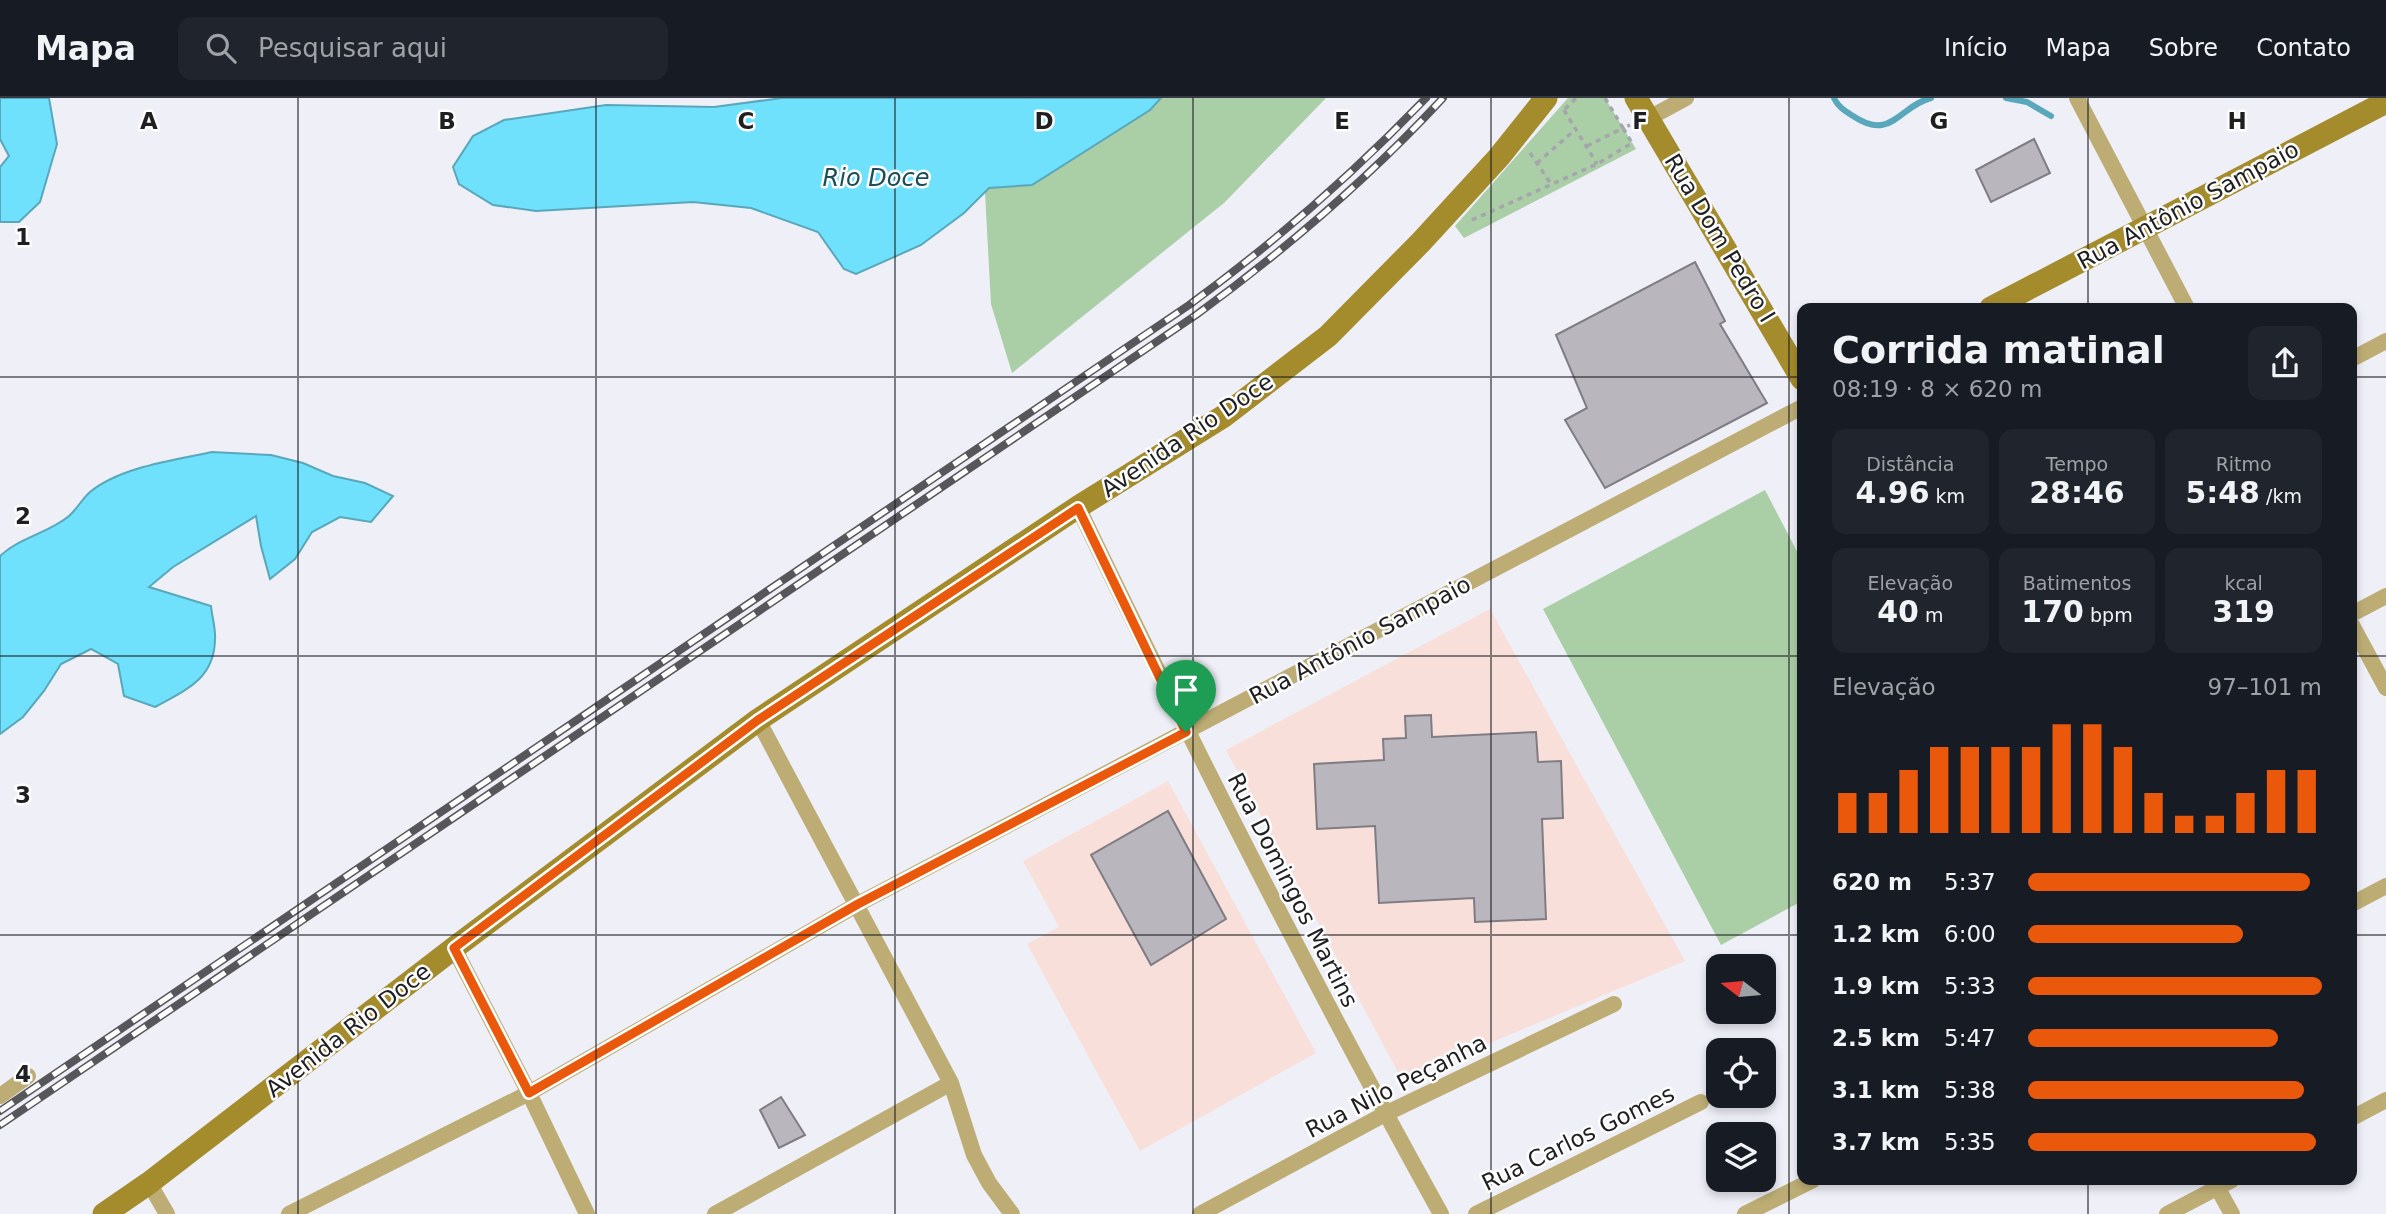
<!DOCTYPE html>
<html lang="pt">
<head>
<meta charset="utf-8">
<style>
	:root { --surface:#171b24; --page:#20242c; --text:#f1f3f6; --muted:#9ea1a6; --line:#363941; --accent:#ea580c }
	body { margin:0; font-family:"DejaVu Sans",sans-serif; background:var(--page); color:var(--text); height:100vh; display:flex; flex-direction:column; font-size:26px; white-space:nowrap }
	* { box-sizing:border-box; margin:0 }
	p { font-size:23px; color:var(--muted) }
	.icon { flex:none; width:38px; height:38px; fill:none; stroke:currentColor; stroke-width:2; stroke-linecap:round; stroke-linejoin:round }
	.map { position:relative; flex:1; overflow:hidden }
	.side { position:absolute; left:1797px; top:205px; width:560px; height:882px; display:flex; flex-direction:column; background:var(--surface); border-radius:14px; box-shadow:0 4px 10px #0003 }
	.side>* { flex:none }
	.needle { width:46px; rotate:286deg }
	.fabs { position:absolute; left:1706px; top:856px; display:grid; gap:14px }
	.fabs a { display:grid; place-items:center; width:70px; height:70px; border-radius:14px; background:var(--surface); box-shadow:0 4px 10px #0003; font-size:35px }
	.pin { position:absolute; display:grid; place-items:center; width:60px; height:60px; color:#fff; margin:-72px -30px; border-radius:50% 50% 50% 0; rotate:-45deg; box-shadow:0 0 7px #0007 }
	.pin .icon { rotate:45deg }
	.round { display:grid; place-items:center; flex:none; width:74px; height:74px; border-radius:14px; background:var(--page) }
	.headline { display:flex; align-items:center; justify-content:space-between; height:119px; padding:0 35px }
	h1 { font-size:38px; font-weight:700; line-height:52px }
	.figures { display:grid; grid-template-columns:repeat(3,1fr); gap:10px; height:119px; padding:7px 35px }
	.figures div { display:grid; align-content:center; border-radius:14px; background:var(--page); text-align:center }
	.figures b { font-size:30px; font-weight:700 }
	.figures small { font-size:19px; font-weight:400 }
	.figures p { font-size:19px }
	.chart { height:196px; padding:14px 35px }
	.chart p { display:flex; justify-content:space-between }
	.chart svg { width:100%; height:126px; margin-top:7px; stroke:var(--accent); stroke-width:6 }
	ul { padding:0 35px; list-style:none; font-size:23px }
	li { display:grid; grid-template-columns:112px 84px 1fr; align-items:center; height:52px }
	li i { height:18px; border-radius:9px; background:var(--accent) }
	header { display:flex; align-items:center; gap:42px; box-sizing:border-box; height:98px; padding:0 35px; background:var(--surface); border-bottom:2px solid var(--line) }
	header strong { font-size:33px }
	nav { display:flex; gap:38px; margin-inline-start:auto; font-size:24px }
	.search { width:490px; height:63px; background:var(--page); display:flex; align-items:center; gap:18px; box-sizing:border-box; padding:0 24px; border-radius:14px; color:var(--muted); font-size:26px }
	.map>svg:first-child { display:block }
	.education { fill:#f9dfd9 }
	.green { fill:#aacea6 }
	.water { fill:#70e1fc; stroke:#58a7bb; stroke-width:2 }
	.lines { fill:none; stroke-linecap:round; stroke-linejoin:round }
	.stream { stroke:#58a7bb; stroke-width:6 }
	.building { fill:#b9b6be; stroke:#7f7c83; stroke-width:2 }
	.path { stroke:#a5a5ac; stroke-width:3.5; stroke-dasharray:5 5; stroke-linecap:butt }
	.street { stroke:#bdad75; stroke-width:16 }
	.secondary { stroke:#a48b2b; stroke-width:23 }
	.rail-casing { stroke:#56565b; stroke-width:8 }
	.rail { stroke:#fdfdfe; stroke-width:5; stroke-dasharray:16; stroke-linecap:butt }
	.route-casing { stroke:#fff; stroke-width:14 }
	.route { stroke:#ea580c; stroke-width:9 }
	.grid { fill:none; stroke:#1f1f22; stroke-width:2; stroke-opacity:0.55 }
	.labels { text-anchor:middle; stroke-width:5; stroke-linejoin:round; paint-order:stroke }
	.street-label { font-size:23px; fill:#1f1f22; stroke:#fdfdfe }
	.water-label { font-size:24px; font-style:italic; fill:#1b4d58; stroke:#fdfdfe }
	.grid-label { font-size:23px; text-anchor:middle; font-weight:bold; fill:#1f1f22; stroke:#fdfdfe; stroke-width:5; stroke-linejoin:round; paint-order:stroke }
</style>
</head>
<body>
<header>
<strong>Mapa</strong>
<div class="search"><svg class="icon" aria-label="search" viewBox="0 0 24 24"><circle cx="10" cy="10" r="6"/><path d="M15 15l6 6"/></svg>Pesquisar aqui</div>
<nav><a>Início</a><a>Mapa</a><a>Sobre</a><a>Contato</a></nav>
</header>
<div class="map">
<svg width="2386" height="1116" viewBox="0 0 2386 1116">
	<rect width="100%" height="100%" fill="#eeeff7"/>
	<path class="education" d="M 1490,511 L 1685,863 L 1402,982 L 1226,652 Z
		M 1168,683 L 1316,955 L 1140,1053 L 1027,846 L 1059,829 L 1023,763 Z"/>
	<path class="green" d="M 1161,0 L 1326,0 L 1224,105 L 1012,275 L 991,206 L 985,94 L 989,90 L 1032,87 L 1150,12 Z
		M 1568,0 L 1605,0 L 1636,51 L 1464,140 L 1455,128 Z
		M 1765,392 L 1802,463 L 1802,803 L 1721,847 L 1543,511 Z"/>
	<path class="water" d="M 0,0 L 49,0 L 57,46 L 40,104 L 19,124 L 0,124 L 0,69 L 9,58 L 0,41 Z
		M 782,0 L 1161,0 L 1150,12 L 1032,87 L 989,90 L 964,115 L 921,147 L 856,176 L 844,171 L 818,134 L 751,110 L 693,104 L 536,113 L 493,107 L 459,86 L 453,69 L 473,38 L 504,22 L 606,7 L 714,9 Z
		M 212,354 L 271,357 L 303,365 L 333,378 L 365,385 L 393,398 L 371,424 L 340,419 L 312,434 L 295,461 L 270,481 L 261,448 L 256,418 L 173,469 L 149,489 L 211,508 C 212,519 216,531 215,542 C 214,581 186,592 155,609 L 124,598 L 118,566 L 91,551 L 61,566 L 44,593 L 23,619 L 0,636 L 0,458 C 20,439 49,435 69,418 C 77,411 82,401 90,394 C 120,369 175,362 212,354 Z"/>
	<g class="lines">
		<path class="stream" d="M 1834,0 C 1838,9 1845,13 1853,18 C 1892,44 1899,8 1931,0
			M 2006,0 L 2027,4 L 2051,18"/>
	</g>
	<path class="building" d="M 2034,41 L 2050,75 L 1991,104 L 1976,72 Z
		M 1695,164 L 1725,223 L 1720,226 L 1767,305 L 1605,390 L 1565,322 L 1587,310 L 1556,237 Z
		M 1431,617 L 1432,639 L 1536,634 L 1538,664 L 1561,663 L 1563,720 L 1542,721 L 1546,821 L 1475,824 L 1474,800 L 1379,805 L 1375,728 L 1317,731 L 1314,666 L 1384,662 L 1383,641 L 1406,640 L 1405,618 Z
		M 1168,713 L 1226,821 L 1151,867 L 1091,757 Z
		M 781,999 L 805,1037 L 779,1050 L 760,1012 Z"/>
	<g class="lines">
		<path class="path" d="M 1565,11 L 1576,0
			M 1564,12 L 1597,66
			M 1587,48 L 1623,30 L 1605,0
			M 1530,55 L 1551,86
			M 1537,65 L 1576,31
			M 1472,122 L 1597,66 L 1632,45 L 1623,30 L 1630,27"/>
		<path class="street" d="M 2077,0 L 2187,210
			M 1649,20 L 1686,0
			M 2352,261 L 2386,243
			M 1078,409 C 1193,648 1312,884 1441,1116
			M 2352,516 L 2386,498
			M 2352,527 L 2386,590
			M 758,622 L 951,985 L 974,1057 L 989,1085 L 1012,1116
			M 2352,806 L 2386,788
			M 454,850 L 529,995 L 587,1116
			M 0,998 L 28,978
			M 2352,1020 L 2386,1002
			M 2213,1082 L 2232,1116
			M 149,1085 L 167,1116
			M 289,1116 L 529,995 L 858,806 L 1802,309
			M 715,1116 L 951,985
			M 1200,1116 L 1385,1016 L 1614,906
			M 1476,1116 L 1701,1004
			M 1745,1116 L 1813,1082
			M 2167,1116 L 2232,1082"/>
		<path class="secondary" d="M 1636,0 L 1802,281
			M 1991,210 L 2386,4
			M 104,1116 L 149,1085 L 454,850 L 758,622 L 1078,409 L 1224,318 L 1328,238 L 1421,144 L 1499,59 L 1546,0"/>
		<defs>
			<path id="rail" d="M 0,1013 L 1189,207 C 1274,145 1353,76 1426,0
				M 0,1027 L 1196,217 C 1285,152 1368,81 1443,0"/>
		</defs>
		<use href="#rail" class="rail-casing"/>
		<use href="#rail" class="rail"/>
	</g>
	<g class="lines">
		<defs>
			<path id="route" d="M 1078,410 L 1186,634 L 858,806 L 529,995 L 454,850 L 758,622 Z"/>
		</defs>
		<use href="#route" class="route-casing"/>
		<use href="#route" class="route"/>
	</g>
	<path class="grid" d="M 298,0 L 298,1116M 596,0 L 596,1116M 895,0 L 895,1116M 1193,0 L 1193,1116M 1491,0 L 1491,1116M 1789,0 L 1789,1116M 2088,0 L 2088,210M 0,279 L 1802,279M 2352,279 L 2386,279M 0,558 L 1802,558M 2352,558 L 2386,558M 0,837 L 1802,837M 2352,837 L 2386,837M 2088,1082 L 2088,1116"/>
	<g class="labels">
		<g class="street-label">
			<text transform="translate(2188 107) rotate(-28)" y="8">Rua Antônio Sampaio</text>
			<text transform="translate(1720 140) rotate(59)" y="8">Rua Dom Pedro I</text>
			<text transform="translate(1187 337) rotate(-34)" y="8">Avenida Rio Doce</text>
			<text transform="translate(1360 542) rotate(-28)" y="8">Rua Antônio Sampaio</text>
			<text transform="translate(1293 792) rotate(63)" y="8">Rua Domingos Martins</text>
			<text transform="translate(348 932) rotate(-38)" y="8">Avenida Rio Doce</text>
			<text transform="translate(1396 988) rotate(-27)" y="8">Rua Nilo Peçanha</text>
			<text transform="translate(1578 1040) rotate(-26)" y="8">Rua Carlos Gomes</text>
		</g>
		<g class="water-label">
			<text x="876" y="88">Rio Doce</text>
		</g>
	</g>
	<g class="grid-label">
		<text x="149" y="31">A</text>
		<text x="447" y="31">B</text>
		<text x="746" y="31">C</text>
		<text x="1044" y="31">D</text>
		<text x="1342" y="31">E</text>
		<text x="1640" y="31">F</text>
		<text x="1939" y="31">G</text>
		<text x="2237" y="31">H</text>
		<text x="23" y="147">1</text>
		<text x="23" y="426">2</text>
		<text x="23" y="705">3</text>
		<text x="23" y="984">4</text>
	</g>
</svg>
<div class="fabs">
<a><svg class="needle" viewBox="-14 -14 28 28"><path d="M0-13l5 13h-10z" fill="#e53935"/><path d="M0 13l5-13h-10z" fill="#9ea1a6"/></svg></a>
<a><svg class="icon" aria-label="locate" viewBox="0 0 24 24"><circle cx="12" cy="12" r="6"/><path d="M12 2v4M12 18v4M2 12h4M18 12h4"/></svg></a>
<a><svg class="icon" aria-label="layers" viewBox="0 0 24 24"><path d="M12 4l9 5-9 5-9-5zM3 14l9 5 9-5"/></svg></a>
</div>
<div class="pin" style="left:1186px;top:634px;background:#1e9e55"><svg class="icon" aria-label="arrive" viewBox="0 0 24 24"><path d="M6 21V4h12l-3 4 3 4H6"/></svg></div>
<section class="side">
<div class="headline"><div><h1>Corrida matinal</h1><p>08:19 · 8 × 620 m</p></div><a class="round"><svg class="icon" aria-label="share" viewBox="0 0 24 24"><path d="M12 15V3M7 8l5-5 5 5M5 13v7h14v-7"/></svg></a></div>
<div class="figures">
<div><p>Distância</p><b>4.96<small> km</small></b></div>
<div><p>Tempo</p><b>28:46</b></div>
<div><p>Ritmo</p><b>5:48<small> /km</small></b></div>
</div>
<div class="figures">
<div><p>Elevação</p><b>40<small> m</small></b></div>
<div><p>Batimentos</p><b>170<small> bpm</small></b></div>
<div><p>kcal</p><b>319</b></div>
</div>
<div class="chart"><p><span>Elevação</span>97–101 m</p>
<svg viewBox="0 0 160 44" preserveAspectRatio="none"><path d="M5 44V30M15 44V30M25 44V22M35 44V14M45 44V14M55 44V14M65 44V14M75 44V6M85 44V6M95 44V14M105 44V30M115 44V38M125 44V38M135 44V30M145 44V22M155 44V22"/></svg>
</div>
<ul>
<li><b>620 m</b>5:37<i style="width:96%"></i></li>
<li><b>1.2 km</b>6:00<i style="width:73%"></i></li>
<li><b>1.9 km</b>5:33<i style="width:100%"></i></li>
<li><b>2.5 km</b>5:47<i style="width:85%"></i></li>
<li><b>3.1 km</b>5:38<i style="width:94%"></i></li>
<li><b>3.7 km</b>5:35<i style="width:98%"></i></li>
</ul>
</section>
</div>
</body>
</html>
